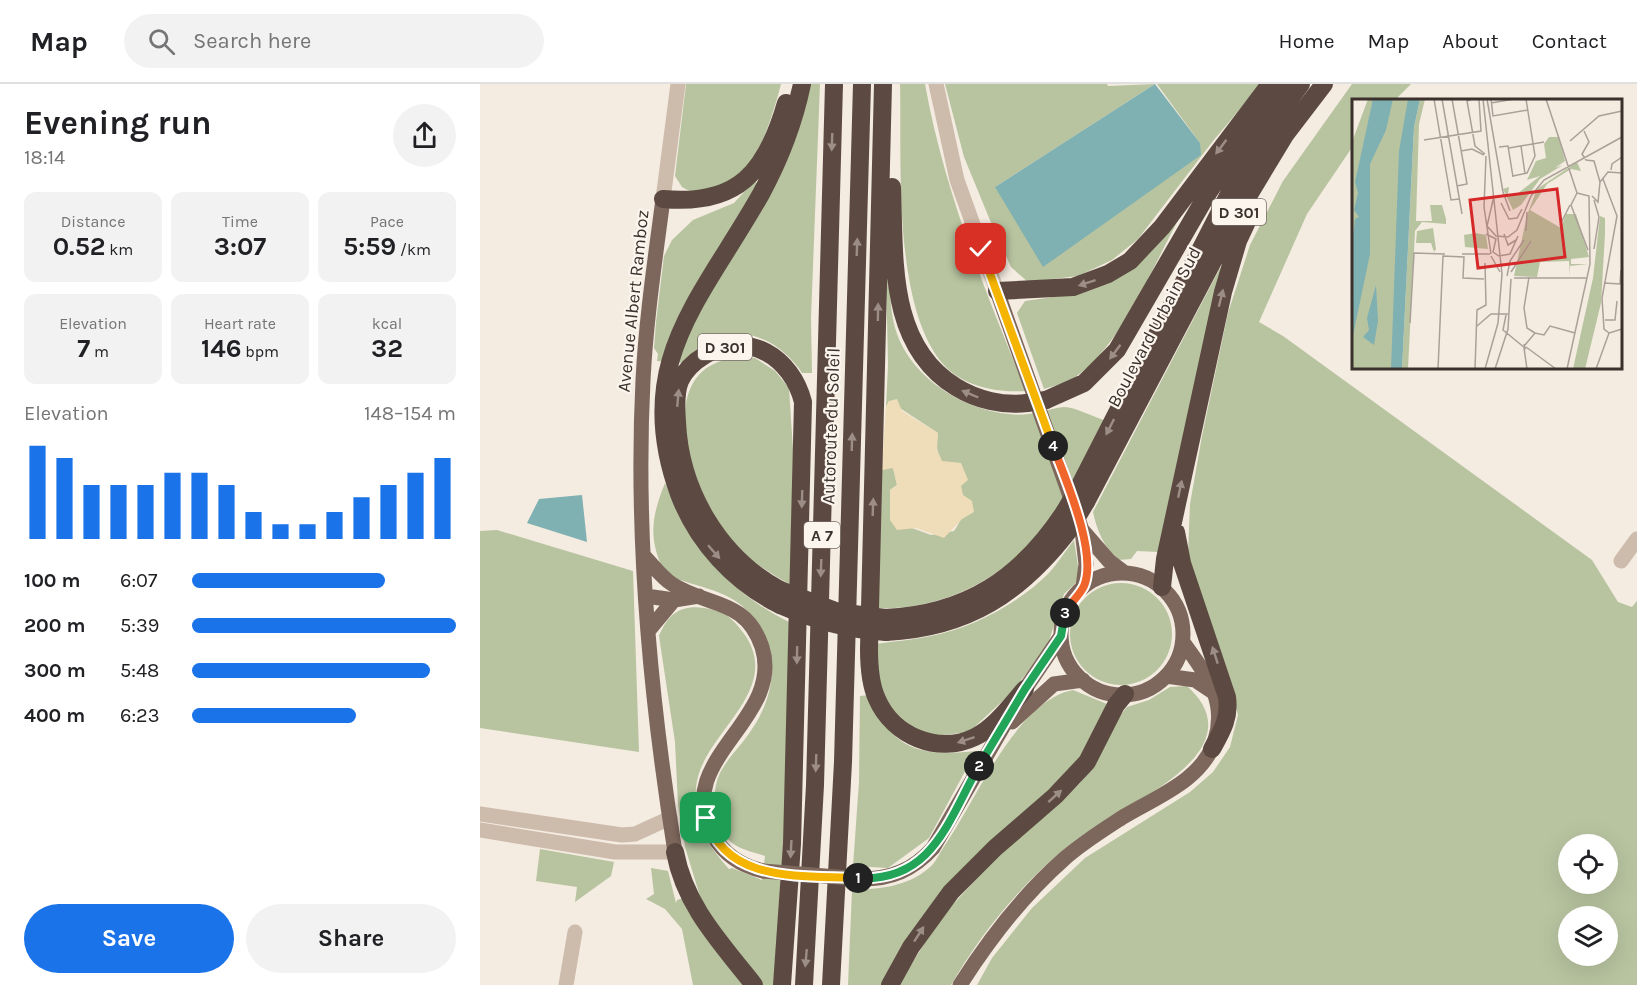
<!DOCTYPE html>
<html lang="en">
<head>
<meta charset="utf-8">
<style>
	:root { --surface:#fff; --page:#f2f2f2; --text:#202124; --muted:#757577; --line:#e0e0e0; --accent:#1a73e8 }
	body { margin:0; font-family:Karla,sans-serif; background:var(--page); color:var(--text); height:100vh; display:flex; flex-direction:column; font-size:22px; white-space:nowrap }
	* { box-sizing:border-box; margin:0 }
	p { font-size:20px; color:var(--muted) }
	.icon { flex:none; width:33px; height:33px; fill:none; stroke:currentColor; stroke-width:2; stroke-linecap:round; stroke-linejoin:round }
	.map { position:relative; flex:1; overflow:hidden }
	.details { display:flex; flex-direction:column; background:var(--surface); width:480px }
	.details>* { flex:none }
	.buttons { position:absolute; left:1078px; top:750px; display:grid; gap:12px }
	.buttons a { display:grid; place-items:center; width:60px; height:60px; border-radius:50%; background:var(--surface); box-shadow:0 6px 24px #0002; font-size:30px }
	.pin { position:absolute; display:grid; place-items:center; width:51px; height:51px; color:#fff; margin:-26px; border-radius:12px; box-shadow:0 3px 9px #0006 }
	.km { position:absolute; width:30px; height:30px; margin:-15px; border-radius:50%; background:#222; color:#fff; font-size:16px; line-height:30px; text-align:center }
	.round { display:grid; place-items:center; flex:none; width:63px; height:63px; border-radius:32px; background:var(--page) }
	.summary { display:flex; align-items:center; justify-content:space-between; height:102px; padding:0 24px }
	h1 { font-size:33px; font-weight:700; line-height:45px }
	.figures { display:grid; grid-template-columns:repeat(3,1fr); gap:9px; height:102px; padding:6px 24px }
	.figures div { display:grid; align-content:center; border-radius:12px; background:var(--page); text-align:center }
	.figures b { font-size:26px; font-weight:700 }
	.figures small { font-size:16px; font-weight:400 }
	.figures p { font-size:16px }
	.chart { height:168px; padding:12px 24px }
	.chart p { display:flex; justify-content:space-between }
	.chart svg { width:100%; height:108px; margin-top:6px; stroke:var(--accent); stroke-width:6 }
	.action { display:flex; gap:12px; margin-top:auto; padding:12px 24px }
	.action a { flex:1; height:69px; border-radius:36px; background:var(--accent); color:#fff; font-size:24px; font-weight:700; line-height:69px; text-align:center }
	.action a+a { background:var(--page); color:var(--text) }
	ul { padding:0 24px; list-style:none; font-size:20px }
	li { display:grid; grid-template-columns:96px 72px 1fr; align-items:center; height:45px }
	li i { height:15px; border-radius:8px; background:var(--accent) }
	header { display:flex; align-items:center; gap:36px; box-sizing:border-box; height:84px; padding:0 30px; background:var(--surface); border-bottom:2px solid var(--line) }
	header strong { font-size:28px }
	nav { display:flex; gap:33px; margin-inline-start:auto; font-size:21px }
	.search { width:420px; height:54px; background:var(--page); display:flex; align-items:center; gap:15px; box-sizing:border-box; padding:0 21px; border-radius:33px; color:var(--muted); font-size:22px }
	main { display:flex; flex:1; min-height:0 }
	.map>svg:first-child { display:block }
	.green { fill:#b8c4a0; fill-rule:evenodd }
	.sand { fill:#efdcb8 }
	.water { fill:#7fb0b2 }
	.lines { fill:none; stroke-linecap:round; stroke-linejoin:round }
	.minor { stroke:#cdbbac; stroke-width:15 }
	.major { stroke:#7d675c; stroke-width:15 }
	.highway { stroke:#5c4a42; stroke-width:18 }
	.major-bridge { stroke:#7d675c; stroke-width:15 }
	.highway-bridge { stroke:#5c4a42; stroke-width:18 }
	.oneway { fill:#9c8e87 }
	.split-1-casing { stroke:#fff; stroke-width:12 }
	.split-2-casing { stroke:#fff; stroke-width:12 }
	.split-3-casing { stroke:#fff; stroke-width:12 }
	.split-4-casing { stroke:#fff; stroke-width:12 }
	.split-5-casing { stroke:#fff; stroke-width:12 }
	.split-1 { stroke:#f5b400; stroke-width:8 }
	.split-2 { stroke:#22a559; stroke-width:8 }
	.split-3 { stroke:#22a559; stroke-width:8 }
	.split-4 { stroke:#f0652b; stroke-width:8 }
	.split-5 { stroke:#f5b400; stroke-width:8 }
	.labels { text-anchor:middle; stroke-width:4.5; stroke-linejoin:round; paint-order:stroke }
	.shield { fill:#fbf5ee; stroke:#756b66; stroke-width:1.5 }
	.shield-label { font-size:16px; font-weight:bold; fill:#3b302b }
	.street-label { font-size:18px; fill:#3b302b; stroke:#fbf5ee }
	.inset-road { fill:none; stroke:#aaa098; stroke-width:1.5 }
	.view { fill:#d62828; fill-opacity:0.15; stroke:#d62828; stroke-width:3 }
	.inset-edge { fill:none; stroke:#3b302b; stroke-width:3 }
</style>
</head>
<body>
<header>
<strong>Map</strong>
<div class="search"><svg class="icon" aria-label="search" viewBox="0 0 24 24"><circle cx="10" cy="10" r="6"/><path d="M15 15l6 6"/></svg>Search here</div>
<nav><a>Home</a><a>Map</a><a>About</a><a>Contact</a></nav>
</header>
<main>
<section class="details">
<div class="summary"><div><h1>Evening run</h1><p>18:14</p></div><a class="round"><svg class="icon" aria-label="share" viewBox="0 0 24 24"><path d="M12 15V3M7 8l5-5 5 5M5 13v7h14v-7"/></svg></a></div>
<div class="figures">
<div><p>Distance</p><b>0.52<small> km</small></b></div>
<div><p>Time</p><b>3:07</b></div>
<div><p>Pace</p><b>5:59<small> /km</small></b></div>
</div>
<div class="figures">
<div><p>Elevation</p><b>7<small> m</small></b></div>
<div><p>Heart rate</p><b>146<small> bpm</small></b></div>
<div><p>kcal</p><b>32</b></div>
</div>
<div class="chart"><p><span>Elevation</span>148–154 m</p>
<svg viewBox="0 0 160 44" preserveAspectRatio="none"><path d="M5 44V6M15 44V11M25 44V22M35 44V22M45 44V22M55 44V17M65 44V17M75 44V22M85 44V33M95 44V38M105 44V38M115 44V33M125 44V27M135 44V22M145 44V17M155 44V11"/></svg>
</div>
<ul>
<li><b>100 m</b>6:07<i style="width:73%"></i></li>
<li><b>200 m</b>5:39<i style="width:100%"></i></li>
<li><b>300 m</b>5:48<i style="width:90%"></i></li>
<li><b>400 m</b>6:23<i style="width:62%"></i></li>
</ul>
<div class="action"><a>Save</a><a>Share</a></div>
</section>
<div class="map">
<svg width="1157" height="901" viewBox="0 0 1157 901">
	<rect width="100%" height="100%" fill="#f4ebe1"/>
	<path class="green" d="M 206,0 L 301,0 C 294,27 277,87 250,99 C 239,104 225,106 213,109 L 202,103 L 195,92 Z
		M 328,0 L 340,0 L 331,234 L 332,289 L 322,289 C 305,263 273,242 241,253 C 226,258 213,269 202,279 L 177,277 L 178,270 L 174,264 L 176,238 L 184,172 L 192,156 L 213,136 L 254,119 L 274,97 L 278,100 Z
		M 420,0 L 445,0 C 464,106 505,207 546,307 C 518,309 483,303 463,280 C 412,221 422,75 420,0 Z
		M 465,0 L 627,0 L 628,2 L 675,0 L 515,103 L 720,59 L 677,0 L 781,0 L 733,57 L 658,155 L 632,176 L 598,192 L 548,198 L 531,183 L 512,141 L 484,73 Z
		M 872,0 L 931,0 L 915,16 L 873,16 L 873,62 L 827,130 L 779,238 L 803,252 L 1112,476 L 1138,518 L 1152,523 L 1157,517 L 1157,901 L 497,901 L 512,874 L 552,824 L 605,774 L 710,708 L 733,688 L 750,663 L 758,631 L 708,470 L 710,420 L 722,352 L 748,229 L 770,161 L 803,97 ZM 1089,760 L 1128,760 L 1128,800 L 1089,800 ZM 1089,832 L 1128,832 L 1128,872 L 1089,872 Z
		M 702,129 C 674,179 642,262 594,294 C 586,299 574,302 564,305 L 537,229 L 545,217 L 594,210 Z
		M 740,184 L 743,188 L 679,468 L 657,467 L 651,475 L 638,476 C 624,463 617,447 613,428 Z
		M 406,189 L 409,189 C 410,204 410,220 413,235 C 423,289 479,325 529,330 C 550,333 565,325 584,323 C 596,323 615,334 627,337 C 610,367 595,401 576,429 C 536,488 468,527 397,524 L 402,386 L 413,383 L 417,401 L 410,406 L 410,436 L 451,451 L 474,447 C 501,408 467,399 458,368 C 456,362 457,355 458,349 L 409,317 L 406,323 L 408,281 Z
		M 275,274 L 295,287 L 309,304 L 313,366 L 312,502 C 288,488 265,474 247,452 C 217,414 174,303 238,278 C 249,273 263,275 275,274 Z
		M 185,399 C 213,462 245,506 309,538 L 304,779 L 295,901 L 213,901 L 202,845 L 185,825 L 166,815 L 174,810 L 171,784 L 188,787 L 196,819 L 197,816 L 219,809 L 205,763 L 198,721 L 195,658 L 179,552 C 190,525 206,519 234,526 C 248,529 257,540 265,551 C 304,609 220,650 216,704 C 212,741 226,758 249,785 L 252,784 L 282,796 L 285,772 C 273,768 261,766 251,758 C 234,744 230,709 240,689 C 248,673 263,660 272,645 C 300,604 300,554 261,521 C 240,504 208,501 185,490 C 168,455 171,434 185,399 Z
		M 17,446 L 153,487 L 159,668 L 0,644 L 0,447 Z
		M 594,456 L 600,495 L 584,510 L 567,563 L 530,610 L 489,648 L 448,653 L 418,633 L 403,613 L 397,590 L 396,560 C 414,557 433,556 451,552 C 493,544 539,519 569,489 C 578,479 586,466 594,456 Z
		M590 550a51 51 0 1 1 102 0a51 51 0 1 1-102 0Z
		M 707,602 C 727,620 736,641 720,666 C 694,705 626,731 588,762 C 541,800 501,849 471,901 L 419,901 L 458,837 L 508,782 L 600,699 L 637,635 L 647,623 L 669,616 L 690,603 Z
		M 593,606 L 627,620 L 611,658 L 585,693 L 530,742 L 404,901 L 368,901 L 372,806 C 399,805 428,803 450,783 C 456,778 460,768 465,761 C 497,715 536,617 593,606 Z
		M 389,611 C 412,666 439,673 496,667 L 449,754 L 408,784 L 373,782 L 379,698 L 380,612 Z
		M 60,765 L 134,778 L 131,792 L 95,818 L 97,803 L 56,797 Z"/>
	<path class="sand" d="M 417,315 L 422,327 L 458,349 L 457,366 L 462,377 L 481,379 L 488,396 L 481,402 L 483,411 L 492,417 L 494,428 L 482,435 L 464,454 L 436,444 L 417,446 L 410,436 L 410,406 L 417,401 L 413,384 L 402,386 L 406,323 L 409,317 Z"/>
	<path class="water" d="M 675,0 L 720,59 L 721,71 L 563,183 L 515,103 Z
		M 102,411 L 107,458 L 47,439 L 59,415 Z"/>
	<g class="lines">
		<path class="minor" d="M 456,0 L 477,96 L 517,207
			M 183,115 L 198,0
			M 1141,477 L 1157,455
			M 0,730 L 142,751 L 155,750 L 190,734
			M 0,746 L 135,768 L 195,768
			M 86,901 L 95,848"/>
		<path class="major" d="M 183,115 C 175,176 166,236 163,296 C 155,453 170,613 195,768
			M 517,207 L 602,446 L 606,480 L 603,503
			M 603,447 L 629,477 L 645,489
			M 163,471 C 172,480 181,493 192,500 C 227,523 266,514 282,563 C 305,636 190,676 233,751 C 244,771 262,782 283,787
			M581 550a61 61 0 1 1 122 0a61 61 0 1 1-122 0Z
			M 166,512 L 194,516 L 219,512
			M 169,546 L 194,516
			M 686,592 L 715,596 L 733,608
			M 532,638 L 574,600 L 603,596
			M 382,795 C 411,795 433,786 453,764 L 545,605 L 581,552
			M 480,901 C 510,854 542,812 584,775 C 602,759 623,746 643,733 C 676,713 723,696 735,656 C 748,615 724,588 703,558"/>
		<path class="highway" d="M 403,0 L 389,565 C 389,582 390,600 397,615 C 413,652 458,671 495,653 C 515,643 530,622 545,605
			M 412,103 C 415,173 407,261 476,303 C 497,316 523,322 547,319
			M 183,115 C 258,122 286,88 306,19
			M 517,207 L 593,203 L 628,190 L 650,177 L 682,143 L 790,0
			M 566,316 L 604,299 L 637,266 L 728,109 L 771,45 L 805,1
			M 600,401 L 752,104 L 790,42 L 821,0
			M 606,418 L 761,124 L 805,51 L 844,0
			M 696,448 L 702,479 L 747,613 C 750,634 742,647 732,665
			M 682,503 L 685,475 L 743,208 L 758,157 L 772,127
			M 300,506 C 239,473 200,407 197,338 C 196,325 195,309 200,297 C 205,286 215,277 225,271 C 268,245 312,274 323,318 L 312,760 L 302,901
			M 300,521 C 254,498 217,458 199,410 C 151,279 222,215 281,110 C 300,75 314,39 322,0
			M 405,534 C 487,530 541,494 585,427
			M 406,548 C 488,544 541,509 590,445
			M 195,768 C 205,822 241,859 274,901
			M 324,901 L 335,701 L 354,0
			M 351,901 L 363,678 L 382,0
			M 410,901 L 431,863 L 471,808 L 515,764 L 575,712 L 607,678 L 636,621 L 645,610"/>
		<path class="major-bridge" d="M 283,787 L 382,795"/>
		<path class="highway-bridge" d="M 547,319 L 566,316
			M 585,427 L 600,401
			M 590,445 L 606,418
			M 300,506 L 358,528 L 405,534
			M 300,521 C 335,536 367,546 406,548"/>
	</g>
	<defs><path id="oneway-solid" d="M-6-.8H1V-3.2L6.5 0L1 3.2V.8H-6Z" transform="scale(1.5)"/></defs>
	<g class="oneway">
		<use href="#oneway-solid" transform="translate(352 58) rotate(92)"/>
		<use href="#oneway-solid" transform="translate(741 63) rotate(127)"/>
		<use href="#oneway-solid" transform="translate(377 163) rotate(-88)"/>
		<use href="#oneway-solid" transform="translate(607 199) rotate(162)"/>
		<use href="#oneway-solid" transform="translate(741 214) rotate(-76)"/>
		<use href="#oneway-solid" transform="translate(398 228) rotate(-89)"/>
		<use href="#oneway-solid" transform="translate(635 268) rotate(127)"/>
		<use href="#oneway-solid" transform="translate(490 310) rotate(-157)"/>
		<use href="#oneway-solid" transform="translate(198 314) rotate(-85)"/>
		<use href="#oneway-solid" transform="translate(630 343) rotate(117)"/>
		<use href="#oneway-solid" transform="translate(372 358) rotate(-88)"/>
		<use href="#oneway-solid" transform="translate(700 405) rotate(-78)"/>
		<use href="#oneway-solid" transform="translate(322 415) rotate(92)"/>
		<use href="#oneway-solid" transform="translate(393 423) rotate(-88)"/>
		<use href="#oneway-solid" transform="translate(234 468) rotate(49)"/>
		<use href="#oneway-solid" transform="translate(341 484) rotate(92)"/>
		<use href="#oneway-solid" transform="translate(317 571) rotate(91)"/>
		<use href="#oneway-solid" transform="translate(735 571) rotate(-108)"/>
		<use href="#oneway-solid" transform="translate(486 656) rotate(162)"/>
		<use href="#oneway-solid" transform="translate(336 679) rotate(92)"/>
		<use href="#oneway-solid" transform="translate(575 712) rotate(-42)"/>
		<use href="#oneway-solid" transform="translate(311 765) rotate(93)"/>
		<use href="#oneway-solid" transform="translate(439 850) rotate(-57)"/>
		<use href="#oneway-solid" transform="translate(326 874) rotate(95)"/>
	</g>
	<g class="lines">
		<defs>
			<path id="split-1" d="M 226,734 C 246,800 323,791 378,794"/>
			<path id="split-2" d="M 378,794 C 453,798 468,736 499,682"/>
			<path id="split-3" d="M 499,682 L 545,605 L 581,552 L 585,529"/>
			<path id="split-4" d="M 573,362 C 585,394 618,469 604,502 C 600,511 590,519 585,529"/>
			<path id="split-5" d="M 501,165 L 573,362"/>
		</defs>
		<use href="#split-1" class="split-1-casing"/>
		<use href="#split-2" class="split-2-casing"/>
		<use href="#split-3" class="split-3-casing"/>
		<use href="#split-4" class="split-4-casing"/>
		<use href="#split-5" class="split-5-casing"/>
		<use href="#split-1" class="split-1"/>
		<use href="#split-2" class="split-2"/>
		<use href="#split-3" class="split-3"/>
		<use href="#split-4" class="split-4"/>
		<use href="#split-5" class="split-5"/>
	</g>
	<g class="labels">
		<g class="shield">
			<rect x="732" y="115" width="54" height="26" rx="4.5"/>
			<rect x="218" y="250" width="54" height="26" rx="4.5"/>
			<rect x="324" y="438" width="36" height="26" rx="4.5"/>
		</g>
		<g class="shield-label">
			<text x="759" y="134">D 301</text>
			<text x="245" y="269">D 301</text>
			<text x="342" y="457">A 7</text>
		</g>
		<g class="street-label">
			<text transform="translate(153 217) rotate(-84)" y="6">Avenue Albert Ramboz</text>
			<text transform="translate(674 243) rotate(-62)" y="6">Boulevard Urbain Sud</text>
			<text transform="translate(351 342) rotate(-88)" y="6">Autoroute du Soleil</text>
		</g>
	</g>
	<g transform="translate(872 15)">
		<rect width="270" height="270" fill="#f4ebe1"/>
		<path d="M 16,0 L 63,0 L 45,270 L 0,270 L 0,43 ZM 68,0 L 73,0 L 67,25 L 64,122 L 80,122 L 78,106 L 90,106 L 94,120 L 94,125 L 70,123 L 63,132 L 56,270 L 50,270 L 62,28 ZM 197,38 L 207,38 L 213,62 L 203,69 L 211,66 L 188,80 L 169,106 L 161,111 L 151,90 L 157,88 L 156,95 L 165,95 L 188,77 L 175,81 L 184,62 L 194,59 L 192,45 ZM 225,63 L 229,72 L 219,70 L 195,85 L 178,111 L 209,129 L 214,115 L 224,115 L 237,158 L 219,160 L 219,165 L 236,165 L 218,167 L 218,178 L 217,162 L 188,163 L 185,178 L 162,177 L 175,116 L 185,90 ZM 248,117 L 253,119 L 253,135 L 249,204 L 233,270 L 221,270 L 241,179 ZM 81,129 L 84,150 L 82,153 L 79,144 L 64,144 L 65,132 ZM 123,134 L 134,136 L 136,150 L 113,148 L 112,136 Z" fill="#b8c4a0"/>
		<path d="M 21,0 L 41,0 L 34,31 L 18,65 L 18,155 L 0,241 L 0,146 L 3,120 L 7,118 L 2,111 L 6,94 L 3,83 ZM 56,0 L 68,0 L 62,28 L 50,270 L 39,270 L 47,52 ZM 24,186 L 26,222 L 22,246 L 11,238 L 17,231 L 15,219 Z" fill="#7fb0b2"/>
		<path class="inset-road" d="M 82,0 L 99,101 L 107,100M 90,0 L 110,115 L 109,109M 100,0 L 115,85 L 105,87M 120,0 L 115,2 L 123,47 L 133,55M 131,0 L 150,175 L 146,224 L 133,270M 135,0 L 151,93 L 158,112M 139,0 L 141,17 L 176,11M 194,0 L 225,94M 139,4 L 162,0M 232,32 L 237,43 L 230,55 L 234,61 L 242,62 L 248,83M 72,41 L 129,32 L 127,0M 218,42 L 247,17 L 270,12M 169,47 L 173,75M 147,48 L 156,47 L 161,78M 157,49 L 192,43M 109,52 L 120,50 L 132,56M 259,71 L 260,65 L 270,58M 161,77 L 175,74 L 183,57 L 174,0M 251,80 L 265,117 L 250,199 L 252,230 L 257,234M 225,94 L 219,106 L 236,151M 142,97 L 135,127 L 144,137 L 156,138 L 165,131 L 179,97 L 192,81 L 270,38M 240,97 L 246,103 L 248,83 L 256,73 L 270,74M 149,104 L 157,120 L 165,119 L 170,110M 132,108 L 134,57M 132,108 L 139,155M 208,126 L 218,106M 174,132 L 175,113M 134,135 L 144,140 L 141,153 L 147,157 L 158,155 L 166,137M 152,135 L 156,146 L 164,141M 242,150 L 247,118 L 242,101M 110,155 L 138,155M 139,157 L 148,173M 159,173 L 179,142M 155,177 L 158,162 L 172,141M 177,178 L 172,209 L 175,229 L 183,234M 162,179 L 235,179M 252,184 L 268,185 L 269,171M 154,216 L 151,231 L 173,249 L 172,245M 253,221 L 263,221 L 265,202M 58,224 L 62,154 L 93,155M 125,227 L 139,215 L 156,215M 173,246 L 183,234 L 192,236 L 198,227 L 223,234M 174,248 L 204,270M 172,249 L 175,270M 86,270 L 91,157 L 112,158 L 111,179 L 132,180M 123,270 L 125,211 L 134,206 L 133,164M 143,270 L 156,230 L 159,180M 215,270 L 238,165 L 237,97 L 225,94M 244,270 L 257,234 L 270,230"/>
		<path class="view" d="M 205,90 L 213,158 L 126,169 L 118,101 Z"/>
		<rect width="270" height="270" class="inset-edge"/>
	</g>
</svg>
<div class="buttons">
<a><svg class="icon" aria-label="locate" viewBox="0 0 24 24"><circle cx="12" cy="12" r="6"/><path d="M12 2v4M12 18v4M2 12h4M18 12h4"/></svg></a>
<a><svg class="icon" aria-label="layers" viewBox="0 0 24 24"><path d="M12 4l9 5-9 5-9-5zM3 14l9 5 9-5"/></svg></a>
</div>
<div class="pin" style="left:226px;top:734px;background:#1e9e55"><svg class="icon" aria-label="arrive" viewBox="0 0 24 24"><path d="M6 21V4h12l-3 4 3 4H6"/></svg></div>
<div class="pin" style="left:501px;top:165px;background:#d93025"><svg class="icon" aria-label="check" viewBox="0 0 24 24"><path d="M5 12l5 5 9-10"/></svg></div>
<b class="km" style="left:378px;top:794px">1</b>
<b class="km" style="left:499px;top:682px">2</b>
<b class="km" style="left:585px;top:529px">3</b>
<b class="km" style="left:573px;top:362px">4</b>
</div>
</main>
</body>
</html>
